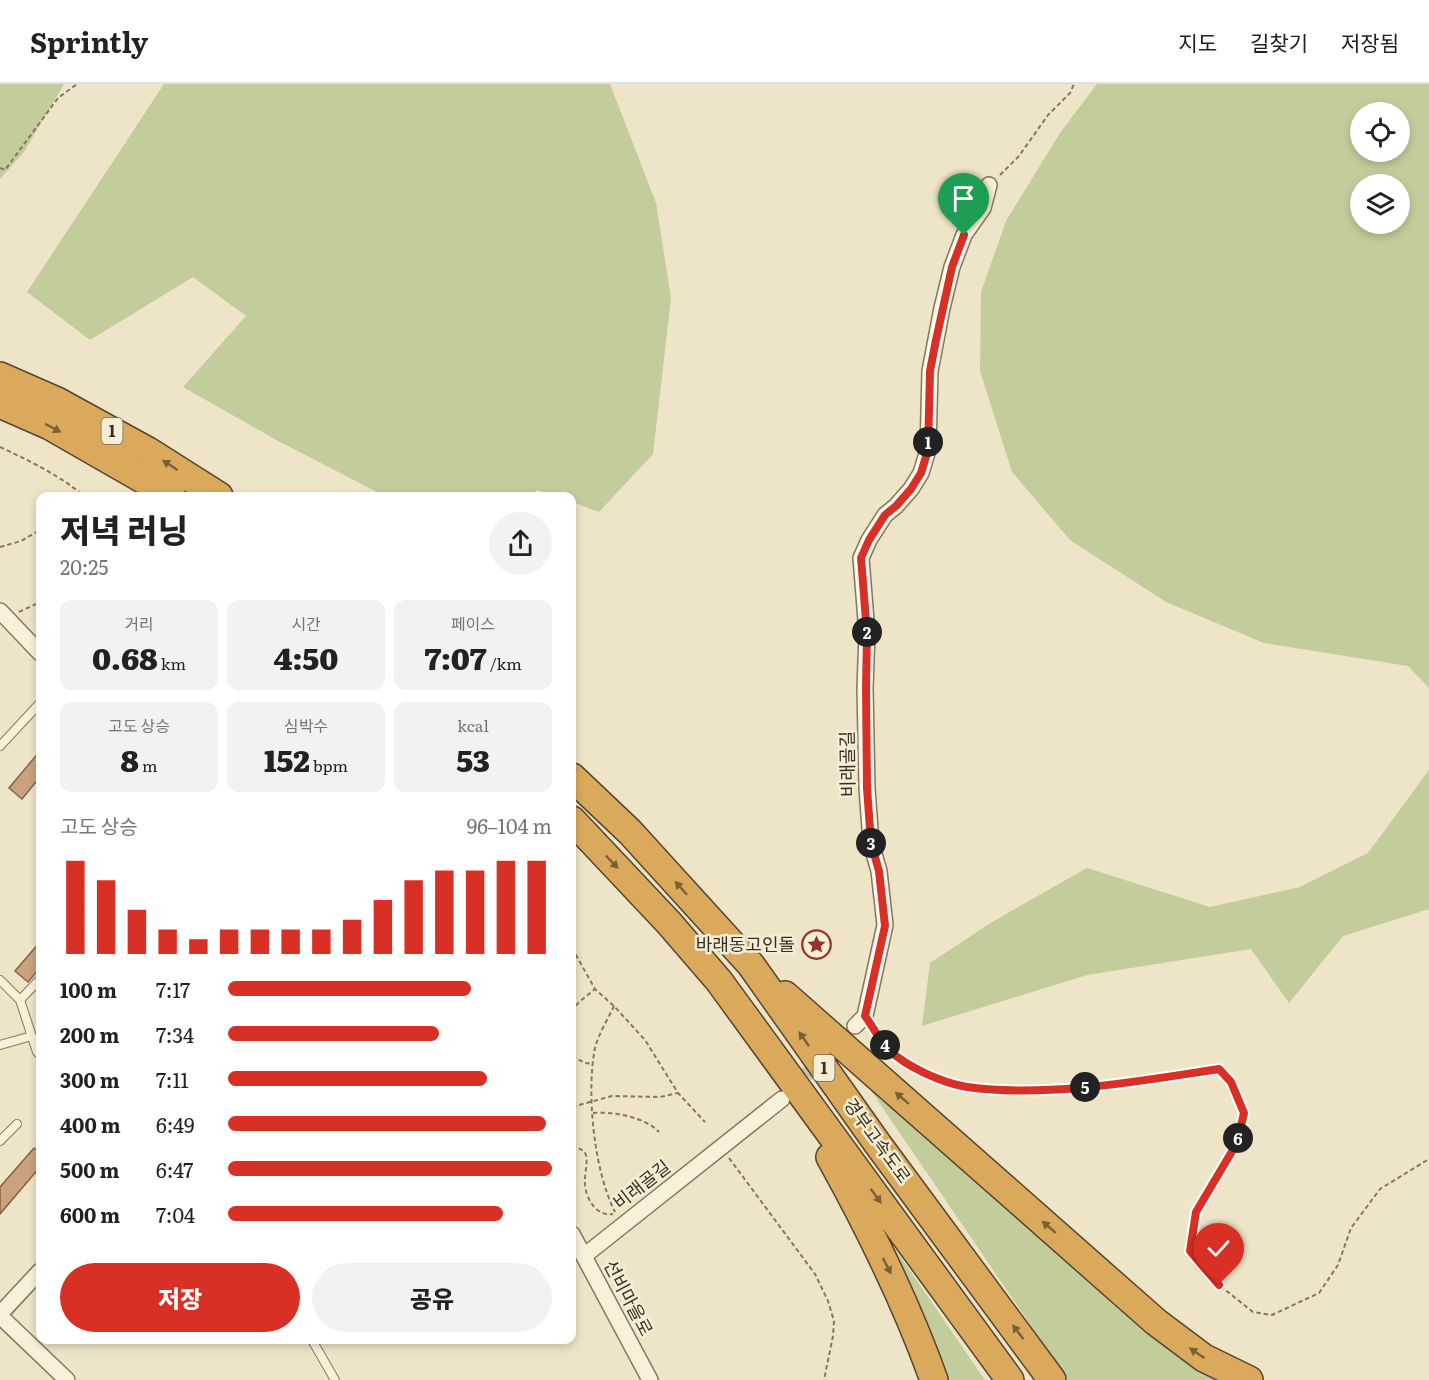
<!DOCTYPE html>
<html lang="ko">
<head>
<meta charset="utf-8">
<style>
	:root { --surface:#fff; --page:#f2f2f2; --text:#222; --muted:#767676; --line:#e0e0e0; --accent:#d93025 }
	body { margin:0; font-family:Literata,"Noto Sans KR",serif; background:var(--page); color:var(--text); height:100vh; display:flex; flex-direction:column; font-size:22px; white-space:nowrap }
	* { box-sizing:border-box; margin:0 }
	p { font-size:20px; color:var(--muted) }
	.icon { flex:none; width:33px; height:33px; fill:none; stroke:currentColor; stroke-width:2; stroke-linecap:round; stroke-linejoin:round }
	.map { position:relative; flex:1; overflow:hidden }
	.details { position:absolute; left:36px; top:408px; width:540px; height:852px; display:flex; flex-direction:column; background:var(--surface); border-radius:12px; box-shadow:0 3px 9px #0003 }
	.details>* { flex:none }
	.fabs { position:absolute; left:1350px; top:18px; display:grid; gap:12px }
	.fabs a { display:grid; place-items:center; width:60px; height:60px; border-radius:50%; background:var(--surface); box-shadow:0 3px 9px #0003; font-size:30px }
	.pin { position:absolute; display:grid; place-items:center; width:51px; height:51px; color:#fff; margin:-62px -26px; border-radius:50% 50% 50% 0; rotate:-45deg; box-shadow:0 0 6px #0007 }
	.pin .icon { rotate:45deg }
	.km { position:absolute; width:30px; height:30px; margin:-15px; border-radius:50%; background:#222; color:#fff; font-size:16px; line-height:30px; text-align:center }
	.round { display:grid; place-items:center; flex:none; width:63px; height:63px; border-radius:32px; background:var(--page) }
	.summary { display:flex; align-items:center; justify-content:space-between; height:102px; padding:0 24px }
	h1 { font-size:33px; font-weight:800; line-height:45px }
	.figures { display:grid; grid-template-columns:repeat(3,1fr); gap:9px; height:102px; padding:6px 24px }
	.figures div { display:grid; align-content:center; border-radius:12px; background:var(--page); text-align:center }
	.figures b { font-size:30px; font-weight:800 }
	.figures small { font-size:16px; font-weight:400 }
	.figures p { font-size:16px }
	.chart { height:168px; padding:12px 24px }
	.chart p { display:flex; justify-content:space-between }
	.chart svg { width:100%; height:108px; margin-top:6px; stroke:var(--accent); stroke-width:6 }
	.cta { display:flex; gap:12px; margin-top:auto; padding:12px 24px }
	.cta a { flex:1; height:69px; border-radius:36px; background:var(--accent); color:#fff; font-size:24px; font-weight:800; line-height:69px; text-align:center }
	.cta a+a { background:var(--page); color:var(--text) }
	ul { padding:0 24px; list-style:none; font-size:20px }
	li { display:grid; grid-template-columns:96px 72px 1fr; align-items:center; height:45px }
	li i { height:15px; border-radius:8px; background:var(--accent) }
	header { display:flex; align-items:center; gap:36px; box-sizing:border-box; height:84px; padding:0 30px; background:var(--surface); border-bottom:2px solid var(--line) }
	header strong { font-size:28px }
	nav { display:flex; gap:33px; margin-inline-start:auto; font-size:21px }
	.map>svg:first-child { display:block }
	.green { fill:#c3cc9b; fill-rule:evenodd }
	.building { fill:#cba27e; stroke:#886243; stroke-width:1.5 }
	.lines { fill:none; stroke-linecap:round; stroke-linejoin:round }
	.minor-tunnel { stroke:#cac0a6; stroke-width:15; stroke-dasharray:15 8; stroke-linecap:butt }
	.service-casing { stroke:#89775d; stroke-width:10 }
	.minor-casing { stroke:#89775d; stroke-width:18 }
	.motorway-casing { stroke:#574530; stroke-width:30 }
	.path { stroke:#89775d; stroke-width:2; stroke-dasharray:4.5 3; stroke-linecap:butt }
	.service { stroke:#f8f1da; stroke-width:8 }
	.minor { stroke:#f8f1da; stroke-width:15 }
	.motorway { stroke:#daa95b; stroke-width:27 }
	.oneway { fill:#7a5f38 }
	.route-casing { stroke:#fff; stroke-width:12 }
	.route { stroke:#d93025; stroke-width:8 }
	.labels { text-anchor:middle; stroke-width:5; stroke-linejoin:round; paint-order:stroke }
	.shield { fill:#f5eed7; stroke:#726857; stroke-width:1.5 }
	.shield-label { font-size:16px; font-weight:bold; fill:#3a2e20 }
	.street-label { font-size:18px; fill:#3a2e20; stroke:#f5eed7 }
	.poi-label { font-size:18px; fill:#3a2e20; stroke:#f5eed7; text-anchor:end }
</style>
</head>
<body>
<header>
<strong>Sprintly</strong>
<nav><a>지도</a><a>길찾기</a><a>저장됨</a></nav>
</header>
<div class="map">
<svg width="1429" height="1296" viewBox="0 0 1429 1296">
	<rect width="100%" height="100%" fill="#eee4c7"/>
	<path class="green" d="M 0,0 L 64,0 L 24,68 L 0,95 Z
		M 164,0 L 610,0 L 656,119 L 671,214 L 653,370 L 599,428 L 572,418 L 572,412 L 555,412 L 537,406 L 529,412 L 385,412 L 278,357 L 183,303 L 246,232 L 193,193 L 90,256 L 27,208 Z
		M 1097,0 L 1429,0 L 1429,604 L 1408,582 L 1264,559 L 1166,518 L 1070,456 L 1012,388 L 980,287 L 981,208 L 1006,137 L 1060,49 ZM 1360,28 L 1400,28 L 1400,68 L 1360,68 ZM 1360,100 L 1400,100 L 1400,140 L 1360,140 Z
		M 1429,686 L 1429,825 L 1343,852 L 1289,919 L 1251,865 L 1087,891 L 922,942 L 930,879 L 992,838 L 1087,784 L 1210,823 L 1300,803 L 1368,769 Z
		M 865,989 L 1175,1269 L 1222,1296 L 1068,1296 L 861,992 Z
		M 887,1153 L 985,1296 L 946,1296 Z"/>
	<path class="building" d="M 40,667 L 40,693 L 22,715 L 9,704 Z
		M 40,858 L 40,884 L 28,898 L 15,887 Z
		M 34,1064 L 40,1069 L 40,1083 L 0,1130 L 0,1103 Z"/>
	<g class="lines">
		<path class="minor-tunnel" d="M 790,1007 L 855,942"/>
		<defs>
			<path id="service" d="M 0,662 L 40,619
				M 0,896 L 20,916 L 37,968 L 40,971
				M 20,916 L 40,895
				M 0,961 L 32,952
				M 0,1057 L 17,1040
				M 312,1256 L 335,1296"/>
			<path id="minor" d="M 0,527 L 40,569
				M 855,942 L 865,932 L 885,841 L 879,787 L 871,759 L 867,704 L 865,604 L 867,549 L 861,474 L 869,456 L 885,431 L 896,422 L 911,405 L 921,389 L 928,366 L 930,287 L 942,224 L 952,183 L 964,151 L 983,124 L 989,101
				M 572,1150 L 650,1296
				M 584,1172 L 782,1015
				M 0,1230 L 40,1187
				M 0,1232 L 67,1296"/>
			<path id="motorway" d="M 0,292 L 57,317 L 148,367 L 219,412
				M 0,320 L 50,342 L 172,412
				M 572,693 L 630,748 L 751,881 L 877,1059 L 1052,1296
				M 572,736 L 669,839 L 719,897 L 1010,1296
				M 785,911 L 1156,1238 L 1204,1274 L 1249,1296
				M 830,1073 C 870,1145 906,1218 934,1296"/>
		</defs>
		<use href="#service" class="service-casing"/>
		<use href="#minor" class="minor-casing"/>
		<use href="#motorway" class="motorway-casing"/>
		<path class="path" d="M 0,84 L 5,86 L 58,14 L 77,0
			M 1000,91 L 1019,72 L 1048,31 L 1070,9 L 1074,0
			M 0,363 C 24,374 65,394 83,412
			M 0,463 L 21,457 L 40,446
			M 19,528 L 40,518
			M 572,864 L 595,905 L 614,922 L 645,956 L 678,1009 L 705,1038
			M 614,922 C 608,935 599,949 595,964 C 586,1008 594,1087 615,1128
			M 572,928 L 578,919 L 595,905
			M 874,944 C 887,963 899,976 920,987 C 991,1025 1141,997 1219,985 L 1231,998 L 1244,1029 L 1237,1059 L 1196,1128 L 1190,1167 L 1219,1201 L 1253,1228 L 1272,1231 L 1319,1209 L 1338,1181 L 1351,1144 L 1380,1105 L 1429,1075
			M 572,972 L 585,979 L 593,980
			M 572,1023 L 612,1012 L 660,1013 L 678,1009
			M 593,1029 C 612,1027 645,1033 659,1048
			M 572,1061 L 584,1067 L 586,1071 C 588,1081 584,1091 585,1101 C 586,1115 597,1133 613,1130
			M 729,1074 L 815,1190 L 828,1217 L 834,1237 L 833,1252 L 824,1296"/>
		<use href="#service" class="service"/>
		<use href="#minor" class="minor"/>
		<use href="#motorway" class="motorway"/>
	</g>
	<defs><path id="oneway-solid" d="M-6-.8H1V-3.2L6.5 0L1 3.2V.8H-6Z" transform="scale(1.5)"/></defs>
	<g class="oneway">
		<use href="#oneway-solid" transform="translate(53 344) rotate(28)"/>
		<use href="#oneway-solid" transform="translate(170 381) rotate(-147)"/>
		<use href="#oneway-solid" transform="translate(612 778) rotate(46)"/>
		<use href="#oneway-solid" transform="translate(681 804) rotate(-132)"/>
		<use href="#oneway-solid" transform="translate(804 955) rotate(-125)"/>
		<use href="#oneway-solid" transform="translate(902 1014) rotate(-139)"/>
		<use href="#oneway-solid" transform="translate(876 1112) rotate(54)"/>
		<use href="#oneway-solid" transform="translate(1049 1143) rotate(-139)"/>
		<use href="#oneway-solid" transform="translate(887 1182) rotate(63)"/>
		<use href="#oneway-solid" transform="translate(1018 1248) rotate(-127)"/>
		<use href="#oneway-solid" transform="translate(1197 1269) rotate(-146)"/>
	</g>
	<g class="lines">
		<defs>
			<path id="route" d="M 964,151 L 952,183 L 936,256 L 930,287 L 928,366 L 921,389 L 911,405 L 896,422 L 885,431 L 869,456 L 861,474 L 867,549 L 866,604 L 867,704 L 871,759 L 879,787 L 885,842 L 865,932 C 873,943 880,957 889,966 C 907,983 942,999 967,1003 C 1047,1014 1140,997 1219,985 L 1231,998 L 1244,1029 L 1237,1059 L 1196,1128 L 1190,1167 L 1219,1201"/>
		</defs>
		<use href="#route" class="route-casing"/>
		<use href="#route" class="route"/>
	</g>
	<defs>
		<symbol id="sight-ring" viewBox="-11 -11 22 22"><circle r="9.5" fill="#f5eed7" stroke="#97332e" stroke-width="1.5"/><path d="M0-6L1.8-2.2L6-1.7L2.9 1.2L3.7 5.4L0 3.3L-3.7 5.4L-2.9 1.2L-6-1.7L-1.8-2.2Z" fill="#97332e"/></symbol>
	</defs>
	<g fill-rule="evenodd">
		<use href="#sight-ring" x="800" y="844" width="33" height="33"/>
	</g>
	<g class="labels">
		<g class="shield">
			<rect x="101.5" y="334" width="21" height="26" rx="4.5"/>
			<rect x="813.5" y="971" width="21" height="26" rx="4.5"/>
		</g>
		<g class="shield-label">
			<text x="112" y="353">1</text>
			<text x="824" y="990">1</text>
		</g>
		<g class="street-label">
			<text transform="translate(848 680) rotate(-91)" y="6">비래골길</text>
			<text transform="translate(877 1057) rotate(54)" y="6">경부고속도로</text>
			<text transform="translate(642 1101) rotate(-38)" y="6">비래골길</text>
			<text transform="translate(628 1214) rotate(62)" y="6">선비마을로</text>
		</g>
		<g class="poi-label">
			<text x="795" y="867">바래동고인돌</text>
		</g>
	</g>
</svg>
<div class="fabs">
<a><svg class="icon" aria-label="locate" viewBox="0 0 24 24"><circle cx="12" cy="12" r="6"/><path d="M12 2v4M12 18v4M2 12h4M18 12h4"/></svg></a>
<a><svg class="icon" aria-label="layers" viewBox="0 0 24 24"><path d="M12 4l9 5-9 5-9-5zM3 14l9 5 9-5"/></svg></a>
</div>
<div class="pin" style="left:964px;top:151px;background:#1e9e55"><svg class="icon" aria-label="arrive" viewBox="0 0 24 24"><path d="M6 21V4h12l-3 4 3 4H6"/></svg></div>
<div class="pin" style="left:1219px;top:1201px;background:#d93025"><svg class="icon" aria-label="check" viewBox="0 0 24 24"><path d="M5 12l5 5 9-10"/></svg></div>
<b class="km" style="left:928px;top:358px">1</b>
<b class="km" style="left:867px;top:548px">2</b>
<b class="km" style="left:871px;top:759px">3</b>
<b class="km" style="left:885px;top:961px">4</b>
<b class="km" style="left:1085px;top:1003px">5</b>
<b class="km" style="left:1238px;top:1054px">6</b>
<section class="details">
<div class="summary"><div><h1>저녁 러닝</h1><p>20:25</p></div><a class="round"><svg class="icon" aria-label="share" viewBox="0 0 24 24"><path d="M12 15V3M7 8l5-5 5 5M5 13v7h14v-7"/></svg></a></div>
<div class="figures">
<div><p>거리</p><b>0.68<small> km</small></b></div>
<div><p>시간</p><b>4:50</b></div>
<div><p>페이스</p><b>7:07<small> /km</small></b></div>
</div>
<div class="figures">
<div><p>고도 상승</p><b>8<small> m</small></b></div>
<div><p>심박수</p><b>152<small> bpm</small></b></div>
<div><p>kcal</p><b>53</b></div>
</div>
<div class="chart"><p><span>고도 상승</span>96–104 m</p>
<svg viewBox="0 0 160 44" preserveAspectRatio="none"><path d="M5 44V6M15 44V14M25 44V26M35 44V34M45 44V38M55 44V34M65 44V34M75 44V34M85 44V34M95 44V30M105 44V22M115 44V14M125 44V10M135 44V10M145 44V6M155 44V6"/></svg>
</div>
<ul>
<li><b>100 m</b>7:17<i style="width:75%"></i></li>
<li><b>200 m</b>7:34<i style="width:65%"></i></li>
<li><b>300 m</b>7:11<i style="width:80%"></i></li>
<li><b>400 m</b>6:49<i style="width:98%"></i></li>
<li><b>500 m</b>6:47<i style="width:100%"></i></li>
<li><b>600 m</b>7:04<i style="width:85%"></i></li>
</ul>
<div class="cta"><a>저장</a><a>공유</a></div>
</section>
</div>
</body>
</html>
